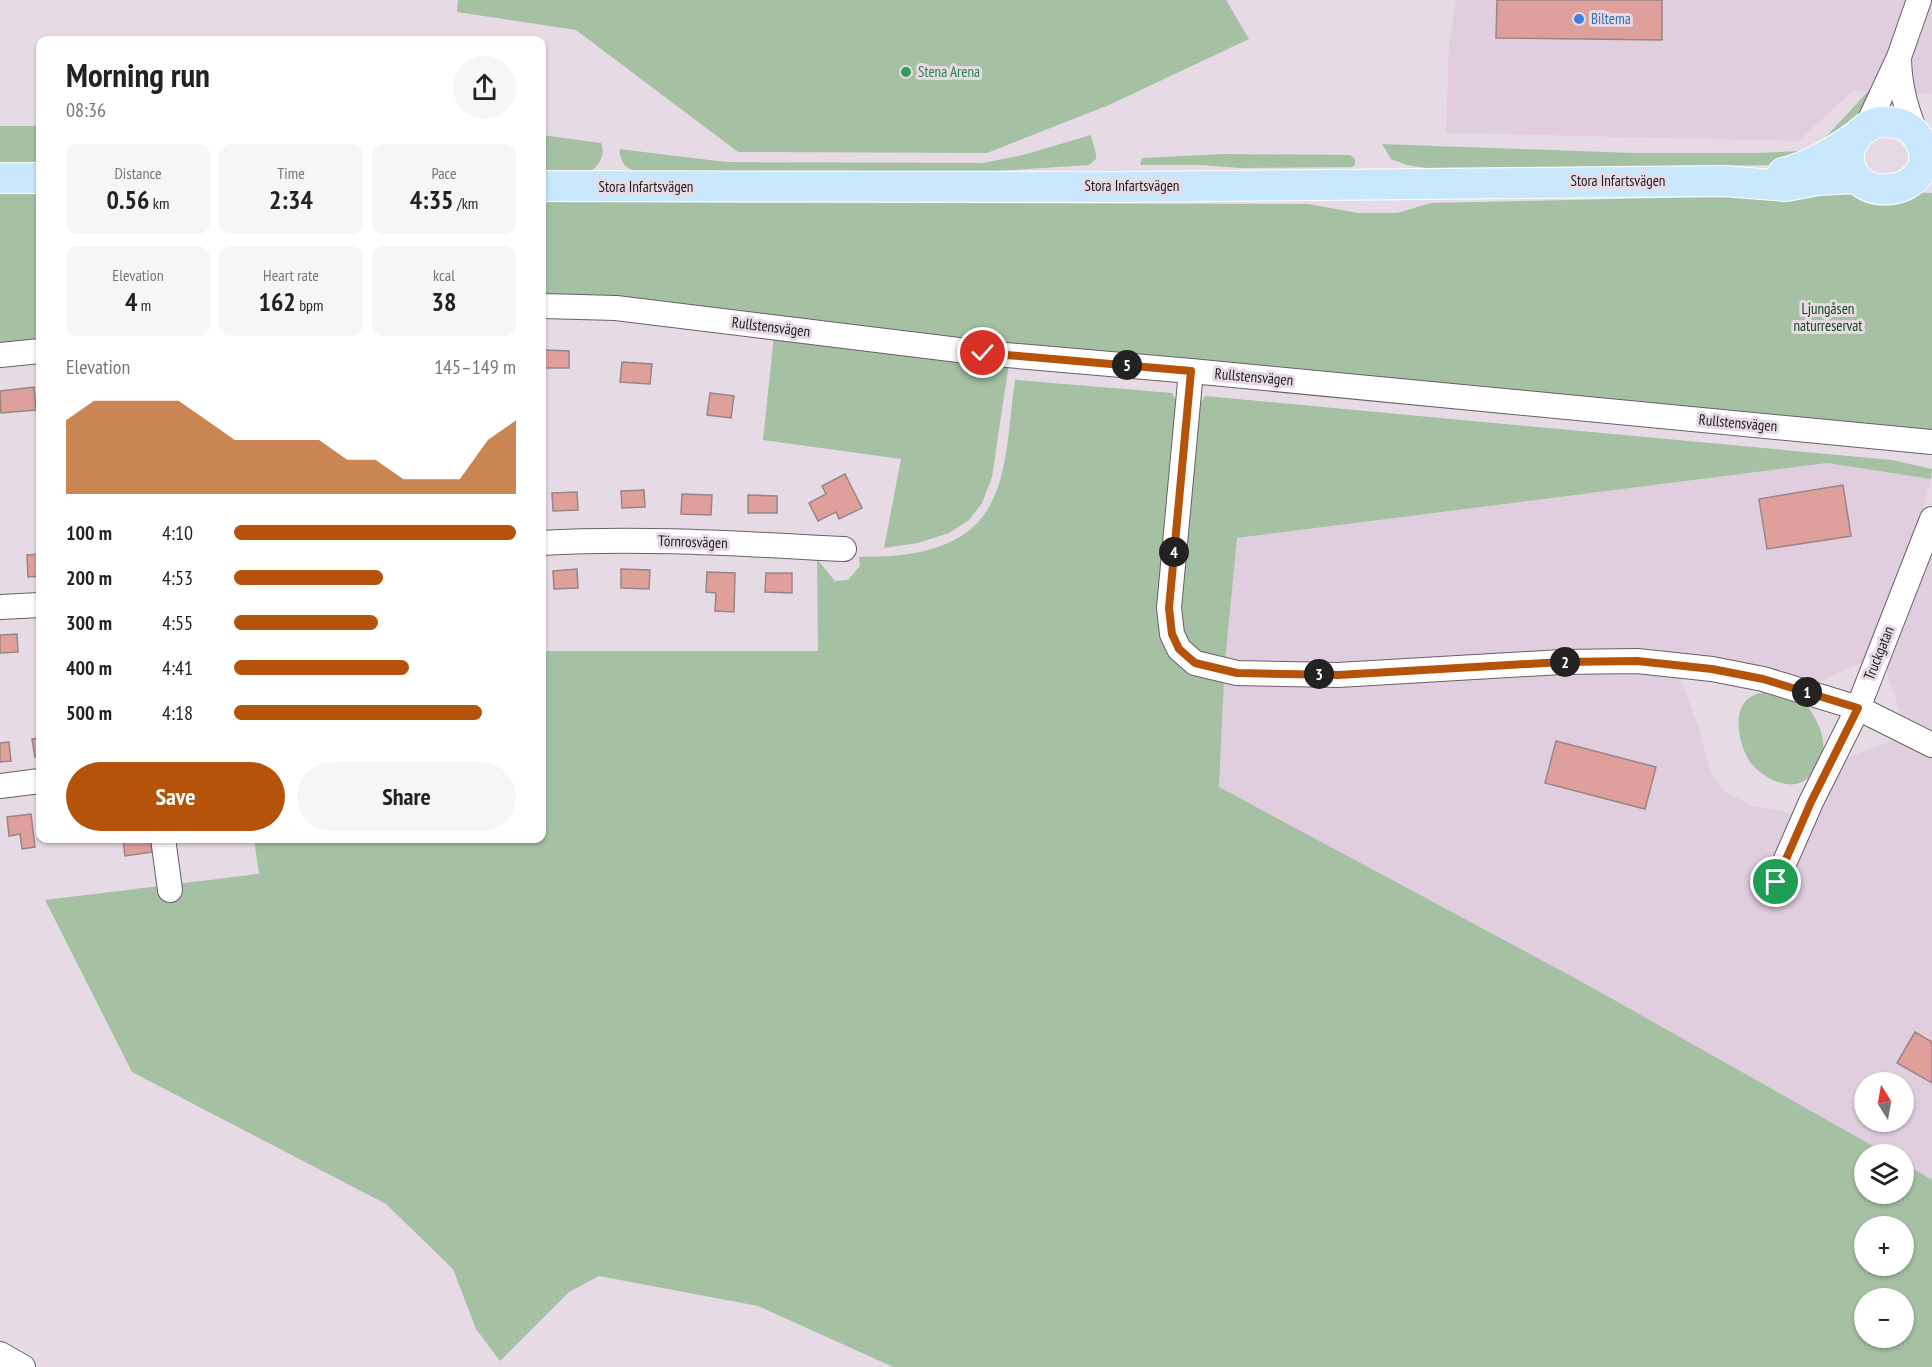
<!DOCTYPE html>
<html lang="en">
<head>
<meta charset="utf-8">
<style>
	:root { --surface:#fff; --page:#f6f6f6; --text:#222; --muted:#767676; --accent:#b45309 }
	body { margin:0; font-family:"PT Sans Narrow",sans-serif; background:var(--page); color:var(--text); height:100vh; display:flex; flex-direction:column; font-size:22px; white-space:nowrap }
	* { box-sizing:border-box; margin:0 }
	p { font-size:20px; color:var(--muted) }
	.icon { flex:none; width:33px; height:33px; fill:none; stroke:currentColor; stroke-width:2; stroke-linecap:round; stroke-linejoin:round }
	.map { position:relative; flex:1; overflow:hidden }
	.sheet { position:absolute; left:36px; top:36px; width:510px; height:807px; display:flex; flex-direction:column; background:var(--surface); border-radius:12px; box-shadow:0 2px 4px #0004 }
	.sheet>* { flex:none }
	.needle { width:39px; rotate:349deg }
	.controls { position:absolute; left:1854px; top:1072px; display:grid; gap:12px }
	.controls a { display:grid; place-items:center; width:60px; height:60px; border-radius:50%; background:var(--surface); box-shadow:0 2px 4px #0004; font-size:30px }
	.pin { position:absolute; display:grid; place-items:center; width:51px; height:51px; color:#fff; margin:-26px; border:3px solid #fff; border-radius:50%; box-shadow:0 2px 6px #0007 }
	.km { position:absolute; width:30px; height:30px; margin:-15px; border-radius:50%; background:#222; color:#fff; font-size:16px; line-height:30px; text-align:center }
	.round { display:grid; place-items:center; flex:none; width:63px; height:63px; border-radius:32px; background:var(--page) }
	.headline { display:flex; align-items:center; justify-content:space-between; height:102px; padding:0 30px }
	h1 { font-size:33px; font-weight:700; line-height:45px }
	.figures { display:grid; grid-template-columns:repeat(3,1fr); gap:9px; height:102px; padding:6px 30px }
	.figures div { display:grid; align-content:center; border-radius:12px; background:var(--page); text-align:center }
	.figures b { font-size:26px; font-weight:700 }
	.figures small { font-size:16px; font-weight:400 }
	.figures p { font-size:16px }
	.chart { height:168px; padding:12px 30px }
	.chart p { display:flex; justify-content:space-between }
	.chart svg { width:100%; height:108px; margin-top:6px; fill:var(--accent); opacity:.7 }
	.action { display:flex; gap:12px; margin-top:auto; padding:12px 30px }
	.action a { flex:1; height:69px; border-radius:36px; background:var(--accent); color:#fff; font-size:24px; font-weight:700; line-height:69px; text-align:center }
	.action a+a { background:var(--page); color:var(--text) }
	ul { padding:0 30px; list-style:none; font-size:20px }
	li { display:grid; grid-template-columns:96px 72px 1fr; align-items:center; height:45px }
	li i { height:15px; border-radius:8px; background:var(--accent) }
	.map>svg:first-child { display:block }
	.built { fill:#e0cedf; fill-rule:evenodd }
	.green { fill:#a6c0a4; fill-rule:evenodd }
	.building { fill:#dfa09c; stroke:#978685; stroke-width:1.5 }
	.lines { fill:none; stroke-linecap:round; stroke-linejoin:round }
	.minor-casing { stroke:#695f69; stroke-width:26 }
	.major-casing { stroke:#fff; stroke-width:32 }
	.minor { stroke:#fff; stroke-width:24 }
	.major { stroke:#cae8fd; stroke-width:30 }
	.route-casing { stroke:#fff; stroke-width:12 }
	.route { stroke:#b45309; stroke-width:8 }
	.shop-dot { fill:#3f7fe0; stroke:#e6dae5; stroke-width:2 }
	.leisure-dot { fill:#2e9e5b; stroke:#e6dae5; stroke-width:2 }
	.labels { text-anchor:middle; stroke-width:6; stroke-linejoin:round; paint-order:stroke }
	.shop-label { font-size:15px; fill:#366cbe; stroke:#e6dae5; text-anchor:start }
	.leisure-label { font-size:15px; fill:#27864d; stroke:#e6dae5; text-anchor:start }
	.street-label { font-size:15px; fill:#1f1b1f; stroke:#e6dae5 }
	.park-label { font-size:15px; fill:#104c14; stroke:#e6dae5 }
</style>
</head>
<body>
<div class="map">
<svg width="1932" height="1367" viewBox="0 0 1932 1367">
	<rect width="100%" height="100%" fill="#e6dae5"/>
	<path class="built" d="M 1456,0 L 1932,0 L 1932,94 L 1853,91 L 1798,141 L 1446,133 L 1449,44 Z
		M 1827,463 L 1931,479 L 1923,510 L 1865,661 L 1815,684 L 1758,666 L 1354,665 L 1225,661 L 1236,538 Z
		M 1932,554 L 1932,735 L 1902,719 L 1886,669 Z
		M 1639,669 L 1679,675 L 1698,726 L 1712,776 L 1725,792 L 1753,806 L 1796,814 L 1762,898 L 1780,905 L 1841,760 L 1895,739 L 1932,758 L 1932,1180 L 1904,1163 L 1904,1155 L 1889,1155 L 1219,787 L 1224,680 ZM 1864,1083 L 1904,1083 L 1904,1122 L 1864,1122 Z"/>
	<path class="green" d="M 458,0 L 1226,0 L 1249,39 L 1109,105 L 987,153 L 738,152 L 576,30 L 457,12 Z
		M 1874,85 L 1879,85 L 1853,125 L 1785,165 L 1427,168 L 1407,165 L 1391,159 L 1382,144 L 1634,153 L 1758,153 L 1801,151 L 1823,140 Z
		M 0,126 L 40,126 L 40,163 L 0,163 Z
		M 542,135 L 601,143 C 606,155 599,165 590,172 L 542,171 Z
		M 1091,135 L 1096,154 L 1096,159 L 1089,165 L 999,171 L 638,172 C 624,168 621,162 619,149 L 726,162 L 983,163 L 1023,155 Z
		M 1223,154 L 1350,155 L 1355,159 L 1355,165 L 1352,167 L 1241,168 L 1202,165 L 1140,165 L 1142,158 Z
		M 1813,190 L 1932,193 L 1932,433 L 542,299 L 542,202 L 1308,204 L 1358,213 L 1397,213 L 1431,203 L 1791,195 Z
		M 0,194 L 40,194 L 40,341 L 0,344 Z
		M 774,335 L 1009,363 L 992,477 L 982,503 L 969,520 L 949,533 L 918,543 L 884,548 L 901,459 L 763,440 Z
		M 1015,380 L 1172,393 L 1178,405 L 1157,610 L 1160,636 L 1172,657 L 1224,680 L 1219,787 L 1584,983 L 1889,1155 L 1864,1155 L 1864,1194 L 1904,1194 L 1904,1163 L 1932,1180 L 1932,1367 L 893,1367 L 758,1306 L 599,1276 L 569,1292 L 500,1361 L 476,1329 L 453,1269 L 386,1204 L 132,1072 L 45,900 L 259,874 L 254,839 L 542,838 L 542,651 L 818,651 L 817,559 L 835,581 L 848,580 L 860,566 L 859,557 C 873,556 887,557 901,555 C 1011,542 1003,468 1015,380 ZM 1864,1227 L 1904,1227 L 1904,1266 L 1864,1266 ZM 1864,1299 L 1904,1299 L 1904,1338 L 1864,1338 Z
		M 1205,396 L 1892,460 L 1932,469 L 1931,479 L 1827,463 L 1237,538 L 1225,661 C 1199,655 1187,649 1178,623 L 1197,408 Z
		M 1777,693 L 1805,702 C 1817,720 1830,741 1820,762 C 1816,770 1810,778 1802,782 C 1784,791 1755,773 1747,757 C 1738,739 1731,705 1754,695 C 1761,692 1769,693 1777,693 Z"/>
	<path class="building" d="M 1497,0 L 1662,0 L 1662,40 L 1496,38 Z
		M 545,350 L 569,351 L 569,368 L 545,368 Z
		M 622,362 L 652,364 L 650,384 L 620,382 Z
		M 34,387 L 36,410 L 1,413 L 0,391 Z
		M 710,393 L 734,396 L 731,418 L 707,415 Z
		M 845,474 L 862,508 L 839,519 L 836,512 L 818,521 L 809,503 L 826,494 L 822,486 Z
		M 1843,485 L 1851,536 L 1767,549 L 1759,499 Z
		M 644,490 L 645,507 L 622,508 L 621,491 Z
		M 577,492 L 578,510 L 553,511 L 552,493 Z
		M 682,494 L 712,495 L 711,515 L 681,514 Z
		M 748,495 L 777,496 L 777,513 L 748,513 Z
		M 40,554 L 40,576 L 28,577 L 27,555 Z
		M 577,569 L 578,588 L 554,589 L 553,571 Z
		M 621,569 L 650,570 L 649,589 L 621,588 Z
		M 707,572 L 735,573 L 734,612 L 715,611 L 716,593 L 706,592 Z
		M 766,573 L 792,573 L 792,593 L 765,592 Z
		M 17,634 L 18,652 L 0,653 L 0,635 Z
		M 40,738 L 40,756 L 35,757 L 32,739 Z
		M 1556,741 L 1656,767 L 1645,809 L 1545,783 Z
		M 9,742 L 11,761 L 0,762 L 0,743 Z
		M 31,814 L 35,847 L 22,849 L 20,834 L 9,836 L 7,817 Z
		M 123,838 L 150,838 L 152,852 L 125,856 Z
		M 1915,1032 L 1932,1042 L 1932,1083 L 1897,1063 Z"/>
	<g class="lines">
		<defs>
			<path id="minor" d="M 1899,60 C 1900,88 1906,108 1916,134
				M 1866,128 L 1899,57 L 1919,0
				M 542,306 L 616,308 L 983,353 L 1191,371 L 1932,442
				M 0,355 L 40,351
				M 1191,371 L 1169,608 L 1172,634 L 1179,649 L 1195,663 L 1237,673 L 1338,675 L 1561,662 L 1637,661 L 1712,669 L 1763,679 L 1858,708 L 1932,745
				M 542,543 C 642,537 743,544 844,549
				M 0,607 L 40,605
				M 0,786 L 40,781
				M 163,838 L 170,890
				M 1776,882 L 1811,802 L 1858,708 L 1932,519
				M 0,1354 L 23,1367"/>
			<path id="major" d="M 1878,122 C 1888,122 1897,122 1905,126 C 1922,135 1930,158 1919,173 C 1906,193 1870,196 1855,176 C 1843,160 1850,138 1866,128 C 1869,125 1874,124 1878,122 Z
				M 1783,173 C 1811,166 1832,153 1855,137
				M 0,178 L 40,178
				M 542,186 L 1116,187 L 1723,181 L 1786,186 L 1818,180 L 1856,178"/>
		</defs>
		<use href="#minor" class="minor-casing"/>
		<use href="#major" class="major-casing"/>
		<use href="#minor" class="minor"/>
		<use href="#major" class="major"/>
	</g>
	<g class="lines">
		<defs>
			<path id="route" d="M 983,353 L 1191,371 L 1169,608 L 1172,634 L 1179,649 L 1195,663 L 1237,673 L 1338,675 L 1562,662 L 1637,661 L 1712,669 L 1763,679 L 1858,708 L 1811,802 L 1776,882"/>
		</defs>
		<use href="#route" class="route-casing"/>
		<use href="#route" class="route"/>
	</g>
	<circle class="shop-dot" cx="1579" cy="19" r="6"/>
	<circle class="leisure-dot" cx="906" cy="72" r="6"/>
	<g class="labels">
		<g class="shop-label">
			<text x="1591" y="24">Biltema</text>
		</g>
		<g class="leisure-label">
			<text x="918" y="77">Stena Arena</text>
		</g>
		<g class="street-label">
			<text x="1618" y="186">Stora Infartsvägen</text>
			<text x="1132" y="191">Stora Infartsvägen</text>
			<text x="646" y="192">Stora Infartsvägen</text>
			<text transform="translate(771 327) rotate(7)" y="5">Rullstensvägen</text>
			<text transform="translate(1254 377) rotate(5)" y="5">Rullstensvägen</text>
			<text transform="translate(1738 423) rotate(5)" y="5">Rullstensvägen</text>
			<text transform="translate(693 542) rotate(2)" y="5">Törnrosvägen</text>
			<text transform="translate(1879 653) rotate(-68)" y="5">Truckgatan</text>
		</g>
		<g class="park-label">
			<text x="1828" y="314">Ljungåsen<tspan x="1828" dy="17">naturreservat</tspan></text>
		</g>
	</g>
</svg>
<div class="controls">
<a><svg class="needle" viewBox="-14 -14 28 28"><path d="M0-13l5 13h-10z" fill="#e53935"/><path d="M0 13l5-13h-10z" fill="#767676"/></svg></a>
<a><svg class="icon" aria-label="layers" viewBox="0 0 24 24"><path d="M12 4l9 5-9 5-9-5zM3 14l9 5 9-5"/></svg></a>
<a>+</a>
<a>−</a>
</div>
<div class="pin" style="left:1776px;top:882px;background:#1e9e55"><svg class="icon" aria-label="arrive" viewBox="0 0 24 24"><path d="M6 21V4h12l-3 4 3 4H6"/></svg></div>
<div class="pin" style="left:983px;top:353px;background:#d93025"><svg class="icon" aria-label="check" viewBox="0 0 24 24"><path d="M5 12l5 5 9-10"/></svg></div>
<b class="km" style="left:1807px;top:692px">1</b>
<b class="km" style="left:1565px;top:662px">2</b>
<b class="km" style="left:1319px;top:674px">3</b>
<b class="km" style="left:1174px;top:552px">4</b>
<b class="km" style="left:1127px;top:365px">5</b>
<section class="sheet">
<div class="headline"><div><h1>Morning run</h1><p>08:36</p></div><a class="round"><svg class="icon" aria-label="share" viewBox="0 0 24 24"><path d="M12 15V3M7 8l5-5 5 5M5 13v7h14v-7"/></svg></a></div>
<div class="figures">
<div><p>Distance</p><b>0.56<small> km</small></b></div>
<div><p>Time</p><b>2:34</b></div>
<div><p>Pace</p><b>4:35<small> /km</small></b></div>
</div>
<div class="figures">
<div><p>Elevation</p><b>4<small> m</small></b></div>
<div><p>Heart rate</p><b>162<small> bpm</small></b></div>
<div><p>kcal</p><b>38</b></div>
</div>
<div class="chart"><p><span>Elevation</span>145–149 m</p>
<svg viewBox="0 0 160 44" preserveAspectRatio="none"><path d="M0 44V14L10 6L20 6L30 6L40 6L50 14L60 22L70 22L80 22L90 22L100 30L110 30L120 38L130 38L140 38L150 22L160 14V44z"/></svg>
</div>
<ul>
<li><b>100 m</b>4:10<i style="width:100%"></i></li>
<li><b>200 m</b>4:53<i style="width:53%"></i></li>
<li><b>300 m</b>4:55<i style="width:51%"></i></li>
<li><b>400 m</b>4:41<i style="width:62%"></i></li>
<li><b>500 m</b>4:18<i style="width:88%"></i></li>
</ul>
<div class="action"><a>Save</a><a>Share</a></div>
</section>
</div>
</body>
</html>
